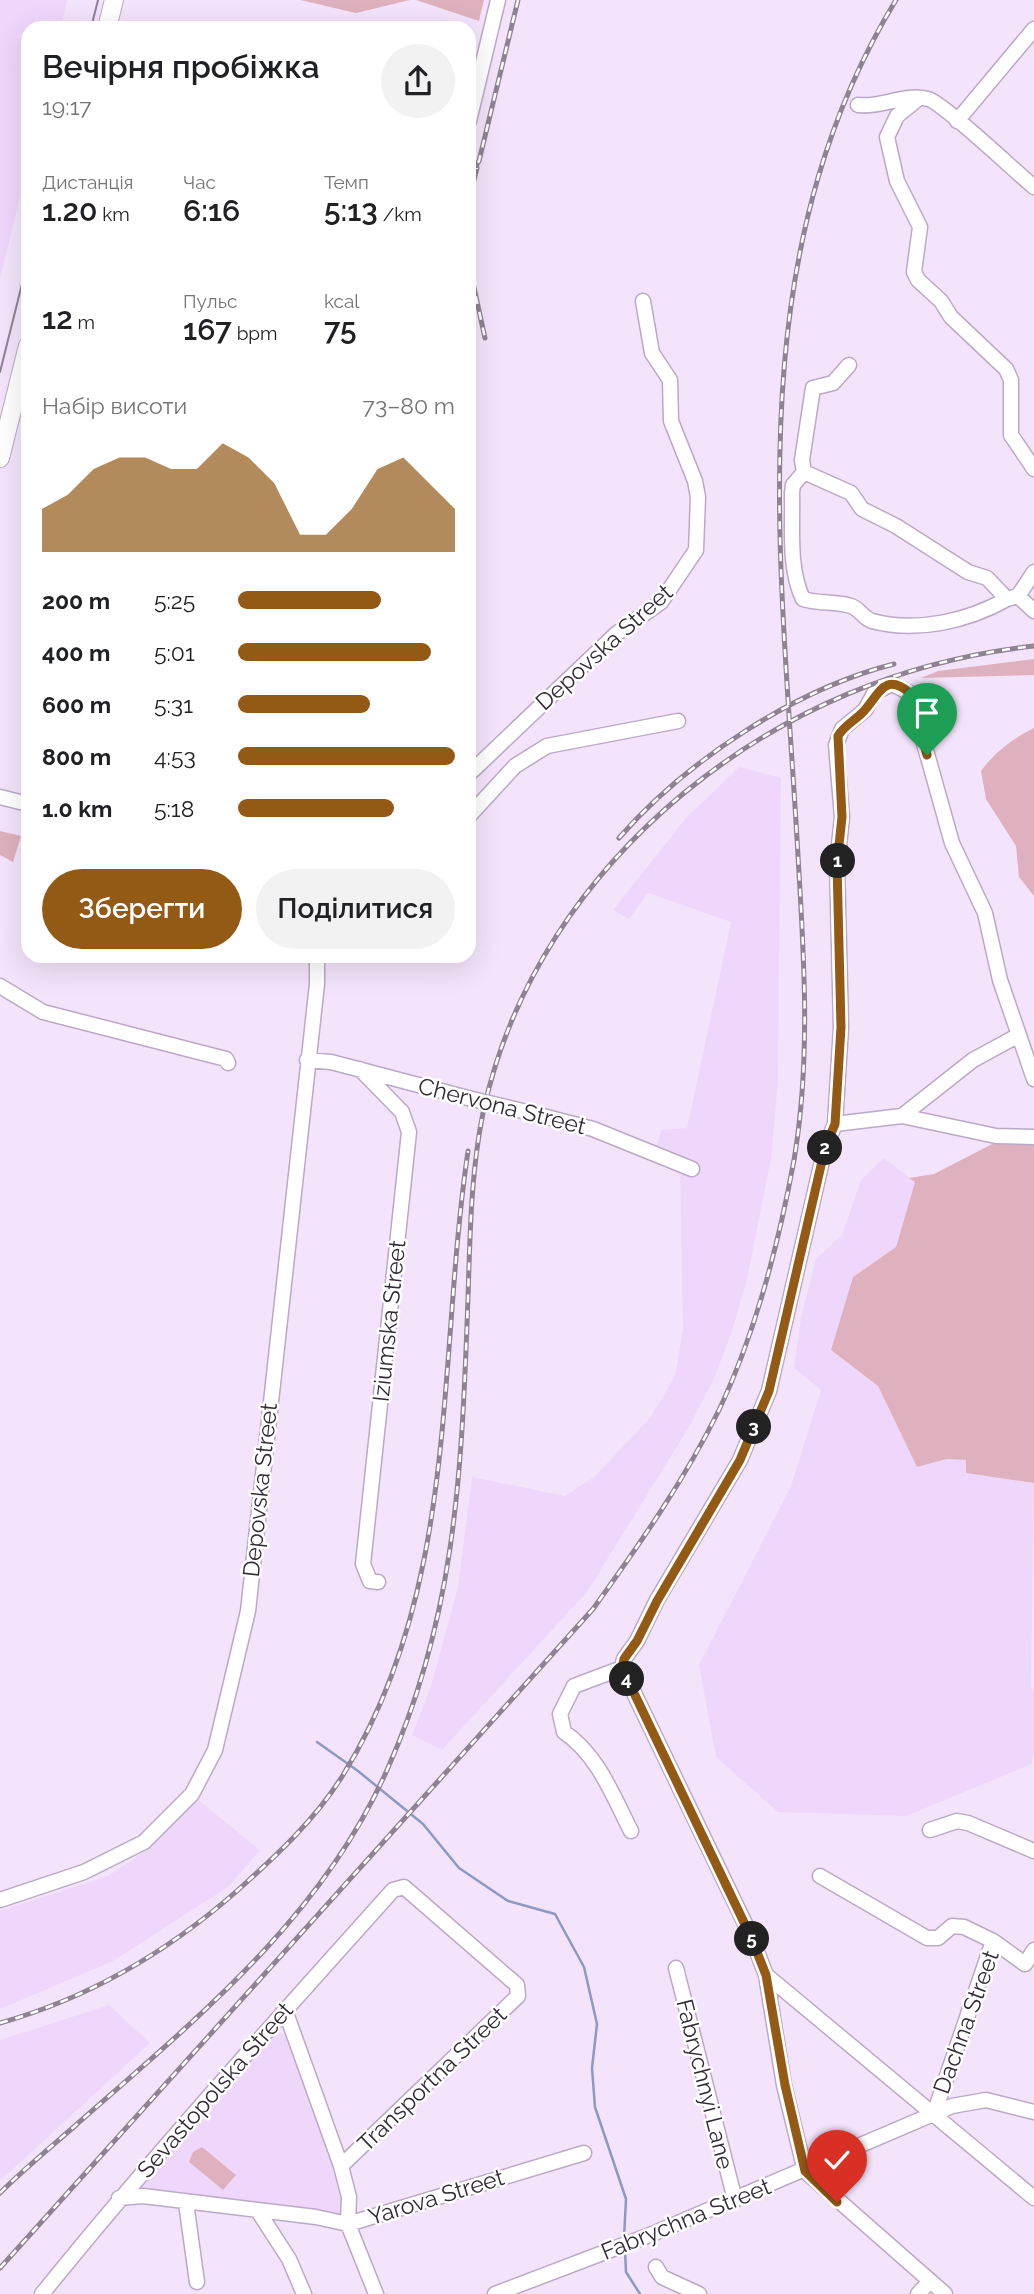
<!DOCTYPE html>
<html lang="uk">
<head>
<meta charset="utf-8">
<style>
	:root { --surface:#fff; --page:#f2f2f2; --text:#202124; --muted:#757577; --accent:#935a16 }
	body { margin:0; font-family:Raleway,sans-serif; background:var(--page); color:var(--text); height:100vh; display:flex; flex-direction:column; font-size:26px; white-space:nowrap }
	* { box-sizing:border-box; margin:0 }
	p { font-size:23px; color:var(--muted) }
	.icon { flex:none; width:38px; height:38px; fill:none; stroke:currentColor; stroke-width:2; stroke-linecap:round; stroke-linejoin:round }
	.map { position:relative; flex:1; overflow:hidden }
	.panel { position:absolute; left:21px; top:21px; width:455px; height:942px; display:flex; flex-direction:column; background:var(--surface); border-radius:21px; box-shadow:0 7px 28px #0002 }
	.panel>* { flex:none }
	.pin { position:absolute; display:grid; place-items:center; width:60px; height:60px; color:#fff; margin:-72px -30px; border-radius:50% 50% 50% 0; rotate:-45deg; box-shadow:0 0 7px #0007 }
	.pin .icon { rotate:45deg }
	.km { position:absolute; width:35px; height:35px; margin:-18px; border-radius:50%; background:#222; color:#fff; font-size:19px; line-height:35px; text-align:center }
	.round { display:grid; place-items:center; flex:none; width:74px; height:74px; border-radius:37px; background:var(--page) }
	.head { display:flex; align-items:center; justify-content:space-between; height:119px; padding:0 21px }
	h1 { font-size:32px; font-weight:600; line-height:52px }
	.figures { display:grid; grid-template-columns:repeat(3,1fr); gap:10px; height:119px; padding:7px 21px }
	.figures div { display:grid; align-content:center }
	.figures b { font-size:30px; font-weight:600 }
	.figures small { font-size:19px; font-weight:400 }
	.figures p { font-size:19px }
	.chart { height:196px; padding:14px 21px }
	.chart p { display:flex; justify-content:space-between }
	.chart svg { width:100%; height:126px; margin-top:7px; fill:var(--accent); opacity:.7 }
	.primary-button { display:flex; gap:14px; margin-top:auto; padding:14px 21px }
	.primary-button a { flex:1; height:80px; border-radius:42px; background:var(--accent); color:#fff; font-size:28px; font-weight:600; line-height:80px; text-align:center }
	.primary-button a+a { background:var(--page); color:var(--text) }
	ul { padding:0 21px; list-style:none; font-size:23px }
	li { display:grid; grid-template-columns:112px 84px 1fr; align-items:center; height:52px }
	li i { height:18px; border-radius:9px; background:var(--accent) }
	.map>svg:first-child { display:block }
	.built { fill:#efd7fb }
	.green { fill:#dfb1bf }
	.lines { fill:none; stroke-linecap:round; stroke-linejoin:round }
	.stream { stroke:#8c99c2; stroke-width:2.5 }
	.minor-casing { stroke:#bba9c5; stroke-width:17 }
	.major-casing { stroke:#bba9c5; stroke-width:20 }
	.minor { stroke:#fff; stroke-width:14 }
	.major { stroke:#fff; stroke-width:18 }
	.tram { stroke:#8e8293; stroke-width:2 }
	.rail-casing { stroke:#8e8293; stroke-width:5 }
	.rail { stroke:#fff; stroke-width:2.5; stroke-dasharray:8; stroke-linecap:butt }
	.minor-bridge-casing { stroke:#bba9c5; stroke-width:17; stroke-linecap:butt }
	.minor-bridge { stroke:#fff; stroke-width:14 }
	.route-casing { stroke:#fff; stroke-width:14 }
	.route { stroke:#935a16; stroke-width:9 }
	.labels { text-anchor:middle; stroke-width:5; stroke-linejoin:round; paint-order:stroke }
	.street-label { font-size:23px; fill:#322a35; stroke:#fff }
</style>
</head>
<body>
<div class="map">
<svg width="1034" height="2294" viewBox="0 0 1034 2294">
	<rect width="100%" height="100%" fill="#f4e4fb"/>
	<path class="built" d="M 0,0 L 67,0 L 61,28 L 28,28 L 28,163 L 0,279 Z
		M 739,767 L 781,778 L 779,973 L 778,1081 L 771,1158 L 747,1279 L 732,1331 L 714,1379 L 689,1427 L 587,1592 L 442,1750 L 412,1735 L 431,1686 L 458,1587 L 472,1477 L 565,1496 L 594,1477 L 650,1418 L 675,1376 L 683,1329 L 680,1171 L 656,1150 L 661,1130 L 687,1128 L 731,922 L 648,893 L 629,919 L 613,910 L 686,818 Z
		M 884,1158 L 915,1182 L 896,1247 L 853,1277 L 831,1350 L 878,1385 L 917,1467 L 947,1459 L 967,1460 L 966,1473 L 1034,1483 L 1031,1688 L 1034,1690 L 1034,1753 L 1032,1764 L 906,1816 L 778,1812 L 716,1757 L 699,1665 L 791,1486 L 821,1390 L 794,1368 L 801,1317 L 816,1259 L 842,1235 L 861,1180 Z
		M 197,1799 L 260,1850 L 228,1887 L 113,1961 L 0,2009 L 0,1911 L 108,1876 L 151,1847 Z
		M 109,2005 L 150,2043 L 0,2181 L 0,2040 Z
		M 271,2032 L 279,2032 L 288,2037 L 344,2195 L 341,2215 L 144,2192 L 137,2185 Z"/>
	<path class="green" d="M 300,0 L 410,0 L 356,13 Z
		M 416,0 L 484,0 L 479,21 Z
		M 1034,659 L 1034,675 L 921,678 L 938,671 Z
		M 1034,728 L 1034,896 L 1019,877 L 1016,846 L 986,799 L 981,771 C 996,751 1012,739 1034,728 Z
		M 0,831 L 21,836 L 13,862 L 0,855 Z
		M 996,1142 L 1034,1143 L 1034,1483 L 966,1473 L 966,1460 L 947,1459 L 917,1467 L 878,1386 L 831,1350 L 853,1277 L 896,1247 L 915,1182 L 909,1178 L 934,1174 Z
		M 202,2147 L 236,2175 L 223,2190 L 189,2162 L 193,2152 Z"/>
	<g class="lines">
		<path class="stream" d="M 317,1742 L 358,1771 L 423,1824 L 459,1868 L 508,1901 L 555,1914 L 584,1967 L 597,2024 L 592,2068 L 595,2107 L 626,2199 L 624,2238
			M 625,2251 L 626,2272 L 640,2294"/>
		<defs>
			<path id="minor" d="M 918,99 L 897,116 L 887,137 L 897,181 L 920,227 L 914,272 L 918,280 L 941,301 L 951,317 L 1006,369 L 1011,380 L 1011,435 L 1034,469
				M 858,105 C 882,108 904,93 928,99 C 942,102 1018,174 1034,187
				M 469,121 L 498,0
				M 957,121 L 1034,29
				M 849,365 L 833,383 L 813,388 L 802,460 L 804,472 L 851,493 L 862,509 L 896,526 L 968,572 L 987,578 L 1007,599 L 1018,596 L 1034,572
				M 804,472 L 793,485 L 792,493 C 793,526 788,568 803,599 C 818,604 836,601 851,606 C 860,609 863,618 872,621 C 917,633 968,621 1007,599
				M 1018,596 L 1034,611
				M 469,774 L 616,634 L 661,602 L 696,550 L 698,497 L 695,481 L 671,421 L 670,380 L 652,353 L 643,301
				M 0,797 L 28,804
				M 469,816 L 515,766 L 547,746 L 678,721
				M 0,986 L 43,1012 L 226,1059 L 228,1063
				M 307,1060 L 331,1062 L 468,1098
				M 360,1069 L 402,1112 L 409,1132 L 363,1564 L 370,1581 L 378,1582
				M 535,1114 L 593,1129 L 692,1169
				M 902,1116 L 996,1136 L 1034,1137
				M 835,1124 L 902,1116 L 973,1060 L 1019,1035
				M 622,1668 L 574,1686 L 560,1714 L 564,1732 C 598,1755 613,1796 631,1831
				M 930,1830 L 957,1821 L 968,1823 L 1034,1851
				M 820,1876 L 927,1938 L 938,1938 L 952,1926 L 964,1927 L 993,1941
				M 0,1900 L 84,1872 L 144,1842 L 192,1794 L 215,1750 L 248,1611 L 317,984 L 317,956
				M 676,1968 L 735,2200
				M 766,1975 L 1034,2198
				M 285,2010 L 341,2166 L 349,2197 L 348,2224 L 376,2294
				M 934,2114 L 993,1941 L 1025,1964 L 1034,1950
				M 119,2198 L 143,2196 L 316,2217 L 348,2224 L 584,2153
				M 186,2203 L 197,2282
				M 258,2211 L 289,2259 L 304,2294
				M 656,2267 L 662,2277 L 699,2294
				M 42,2294 C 154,2155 274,2023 393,1890 L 404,1887 L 517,1985 L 518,1996 L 341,2166
				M 495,2294 L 650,2235 L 952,2106 L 986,2100 L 1034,2112
				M 918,2294 L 930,2281
				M 945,2294 L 805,2171 L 784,2085 L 766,1975 L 751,1936 L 622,1668 L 624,1659 L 637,1641 L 657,1600 L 740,1460 L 769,1391 L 825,1148 L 835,1124 L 841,1027 L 837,864 L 842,817 L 836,745 L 842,729 L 865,710 L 875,692 L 892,684 L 910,693 L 952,843 L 985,913 L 1000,980 L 1034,1079"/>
			<path id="major" d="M 107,28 L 114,0
				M 0,458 L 28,346"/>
		</defs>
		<use href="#minor" class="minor-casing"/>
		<use href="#major" class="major-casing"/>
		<use href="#minor" class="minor"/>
		<use href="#major" class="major"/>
		<path class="tram" d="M 91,28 L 98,0
			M 0,372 L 28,260"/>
		<defs>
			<path id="rail" d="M 469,176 L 479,161 L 518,0
				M 469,200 L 477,168
				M 469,265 L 485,338
				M 619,838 C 686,761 795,689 894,664
				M 0,2023 C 89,1998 169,1951 238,1890 C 277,1855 315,1820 343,1775 C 460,1587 437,1361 468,1151
				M 0,2193 C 24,2169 51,2147 76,2125 C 195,2020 321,1919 387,1770 C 453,1623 461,1483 467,1325 C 470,1255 469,1181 483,1113 C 510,985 585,875 684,793 C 785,710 905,660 1034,646
				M 0,2268 L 593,1609 C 639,1545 684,1481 719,1410 C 755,1334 779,1242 794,1160 C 811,1060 804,956 798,856 C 782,564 736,263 896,0"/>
		</defs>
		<use href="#rail" class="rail-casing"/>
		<use href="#rail" class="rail"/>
		<defs>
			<path id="minor-bridge" d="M 468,1098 L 535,1114"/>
		</defs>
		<use href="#minor-bridge" class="minor-bridge-casing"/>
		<use href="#minor-bridge" class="minor-bridge"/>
	</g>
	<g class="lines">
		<defs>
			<path id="route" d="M 837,2202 L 805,2171 L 785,2085 L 766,1975 L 751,1937 L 622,1668 L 624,1659 L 637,1641 L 657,1601 L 740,1460 L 769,1391 L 825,1148 L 835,1124 L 841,1027 L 837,864 L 842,817 L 838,736 C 844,726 854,721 862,713 C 878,698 883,670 910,693 L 927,755"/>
		</defs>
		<use href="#route" class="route-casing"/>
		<use href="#route" class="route"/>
	</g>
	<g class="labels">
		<g class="street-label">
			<text transform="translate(604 647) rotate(-42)" y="8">Depovska Street</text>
			<text transform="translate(502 1106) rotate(14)" y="8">Chervona Street</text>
			<text transform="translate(389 1321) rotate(-84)" y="8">Iziumska Street</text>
			<text transform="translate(260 1490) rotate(-84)" y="8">Depovska Street</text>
			<text transform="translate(966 2022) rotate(-70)" y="8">Dachna Street</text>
			<text transform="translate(432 2079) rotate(-44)" y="8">Transportna Street</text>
			<text transform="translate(705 2084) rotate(76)" y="8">Fabrychnyi Lane</text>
			<text transform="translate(215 2090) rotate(-49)" y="8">Sevastopolska Street</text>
			<text transform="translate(436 2197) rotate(-17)" y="8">Yarova Street</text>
			<text transform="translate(686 2219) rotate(-22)" y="8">Fabrychna Street</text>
		</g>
	</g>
</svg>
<div class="pin" style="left:927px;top:755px;background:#1e9e55"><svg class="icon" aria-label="arrive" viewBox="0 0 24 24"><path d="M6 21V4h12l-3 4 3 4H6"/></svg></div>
<div class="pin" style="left:837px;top:2202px;background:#d93025"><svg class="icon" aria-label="check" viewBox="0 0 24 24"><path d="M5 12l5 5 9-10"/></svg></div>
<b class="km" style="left:838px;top:861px">1</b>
<b class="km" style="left:825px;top:1148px">2</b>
<b class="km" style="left:754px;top:1427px">3</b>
<b class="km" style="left:627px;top:1679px">4</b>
<b class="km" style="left:752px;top:1939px">5</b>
<section class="panel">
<div class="head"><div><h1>Вечірня пробіжка</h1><p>19:17</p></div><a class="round"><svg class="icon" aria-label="share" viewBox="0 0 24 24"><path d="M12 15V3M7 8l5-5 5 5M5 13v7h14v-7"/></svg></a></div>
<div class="figures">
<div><p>Дистанція</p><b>1.20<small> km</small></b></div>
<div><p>Час</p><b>6:16</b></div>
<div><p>Темп</p><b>5:13<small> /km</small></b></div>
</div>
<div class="figures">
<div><b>12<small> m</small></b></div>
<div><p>Пульс</p><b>167<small> bpm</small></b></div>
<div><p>kcal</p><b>75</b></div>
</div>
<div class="chart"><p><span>Набір висоти</span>73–80 m</p>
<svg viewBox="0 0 160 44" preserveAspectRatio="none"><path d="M0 44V29L10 24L20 15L30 11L40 11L50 15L60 15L70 6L80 11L90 20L100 38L110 38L120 29L130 15L140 11L150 20L160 29V44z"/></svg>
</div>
<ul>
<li><b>200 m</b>5:25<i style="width:66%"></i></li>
<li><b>400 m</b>5:01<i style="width:89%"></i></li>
<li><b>600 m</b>5:31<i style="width:61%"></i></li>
<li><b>800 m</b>4:53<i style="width:100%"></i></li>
<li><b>1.0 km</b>5:18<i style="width:72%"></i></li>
</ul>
<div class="primary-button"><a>Зберегти</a><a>Поділитися</a></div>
</section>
</div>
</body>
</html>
